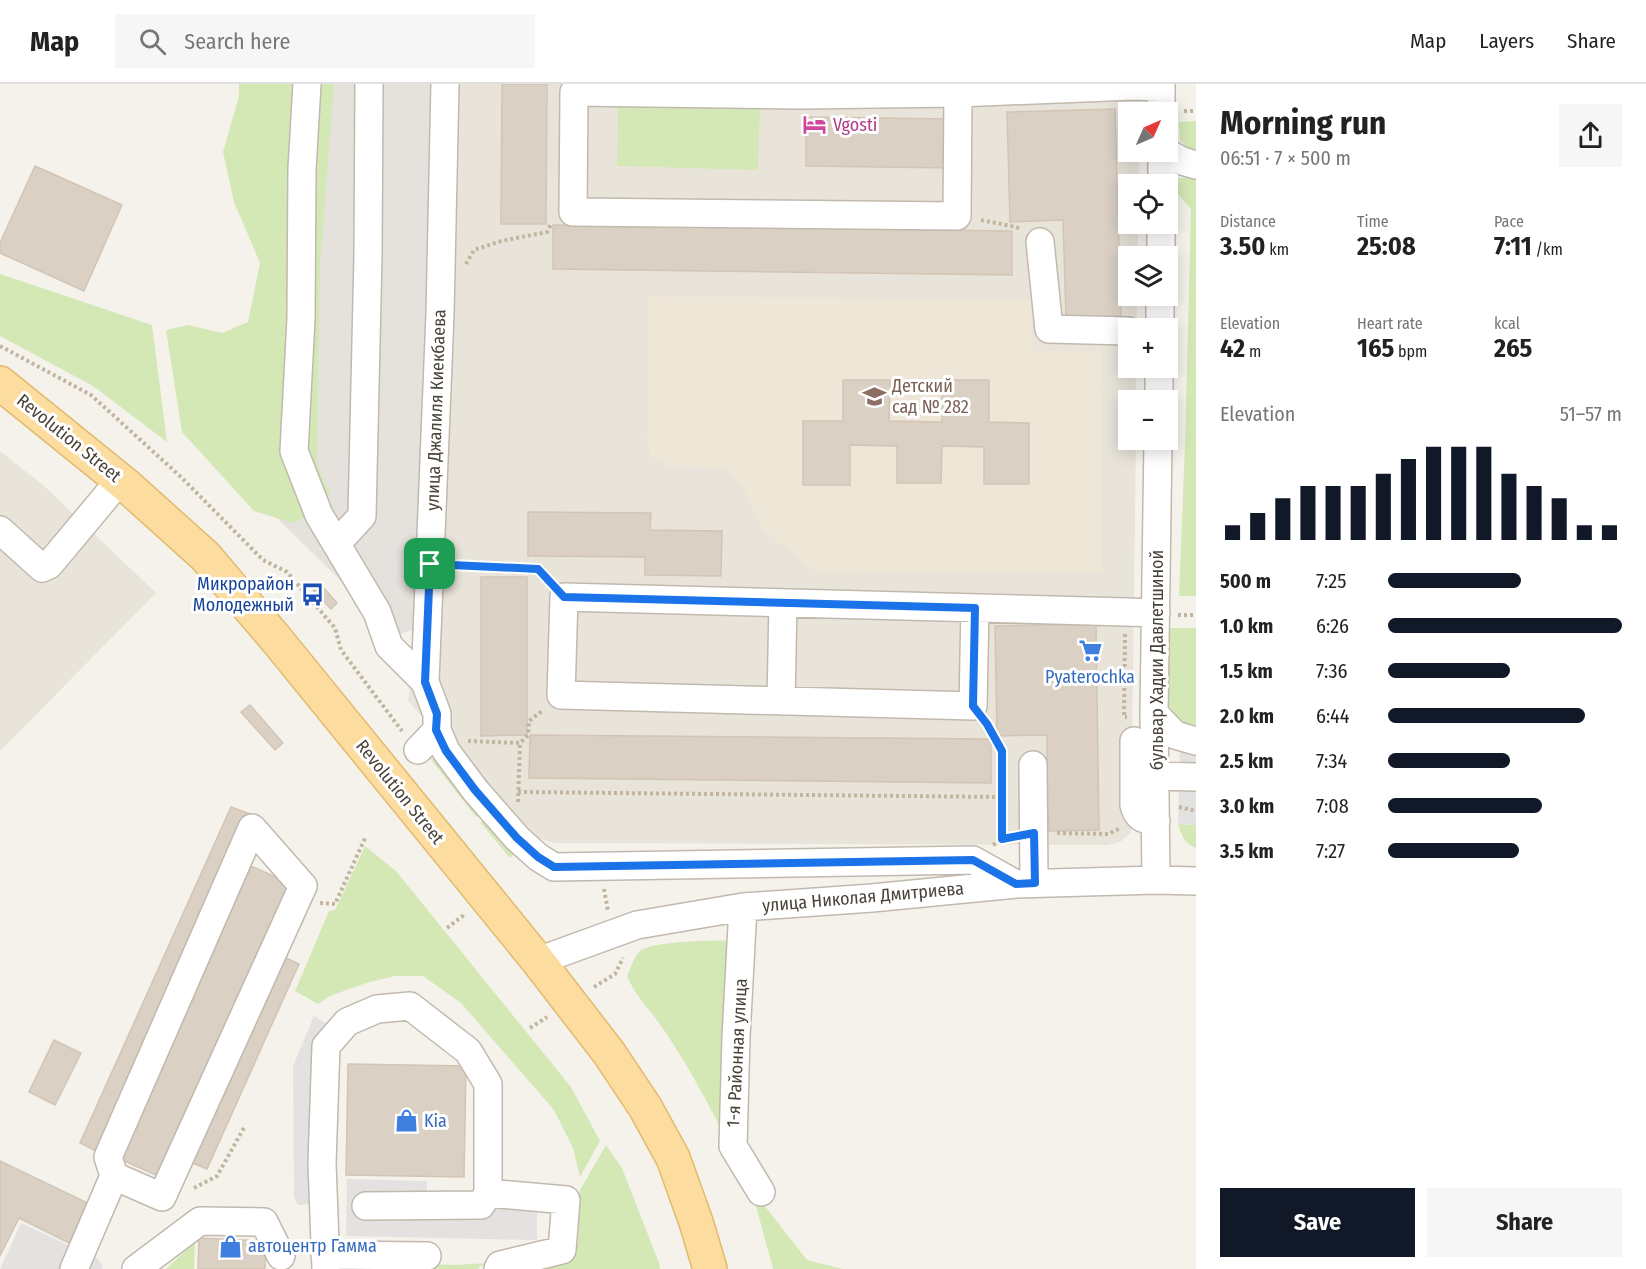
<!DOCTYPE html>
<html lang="en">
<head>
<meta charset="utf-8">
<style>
	:root { --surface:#fff; --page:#f6f6f6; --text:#222; --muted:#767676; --line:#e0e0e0; --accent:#111827 }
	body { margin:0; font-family:"Fira Sans Condensed",sans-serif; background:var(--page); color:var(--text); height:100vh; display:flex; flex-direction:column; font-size:22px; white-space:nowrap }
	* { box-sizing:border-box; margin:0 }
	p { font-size:20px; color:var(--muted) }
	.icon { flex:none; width:33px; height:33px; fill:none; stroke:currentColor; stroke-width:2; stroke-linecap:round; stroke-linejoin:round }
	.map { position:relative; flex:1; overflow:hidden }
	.details { display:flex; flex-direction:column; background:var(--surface); width:450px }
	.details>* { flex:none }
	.needle { width:39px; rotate:45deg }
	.tools { position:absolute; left:1118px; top:18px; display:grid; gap:12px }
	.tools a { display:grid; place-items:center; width:60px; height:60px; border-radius:0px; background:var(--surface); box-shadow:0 3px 15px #0003; font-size:30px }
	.pin { position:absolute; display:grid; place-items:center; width:51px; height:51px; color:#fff; margin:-26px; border-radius:12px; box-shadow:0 3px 9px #0006 }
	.round { display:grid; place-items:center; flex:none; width:63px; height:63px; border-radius:0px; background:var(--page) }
	.summary { display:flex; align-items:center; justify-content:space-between; height:102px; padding:0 24px }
	h1 { font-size:33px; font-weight:700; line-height:45px }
	.metrics { display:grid; grid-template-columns:repeat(3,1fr); gap:9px; height:102px; padding:6px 24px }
	.metrics div { display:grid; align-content:center }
	.metrics b { font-size:26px; font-weight:700 }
	.metrics small { font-size:16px; font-weight:400 }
	.metrics p { font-size:16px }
	.chart { height:168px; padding:12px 24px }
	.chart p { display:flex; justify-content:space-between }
	.chart svg { width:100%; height:108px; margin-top:6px; stroke:var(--accent); stroke-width:6 }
	.primary-button { display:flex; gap:12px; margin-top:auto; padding:12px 24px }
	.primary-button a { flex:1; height:69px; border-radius:0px; background:var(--accent); color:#fff; font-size:24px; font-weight:700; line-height:69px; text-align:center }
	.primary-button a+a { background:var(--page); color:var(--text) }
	ul { padding:0 24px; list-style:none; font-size:20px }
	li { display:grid; grid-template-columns:96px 72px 1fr; align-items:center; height:45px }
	li i { height:15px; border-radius:8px; background:var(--accent) }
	header { display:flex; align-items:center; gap:36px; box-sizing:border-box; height:84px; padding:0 30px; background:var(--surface); border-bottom:2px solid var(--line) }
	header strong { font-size:28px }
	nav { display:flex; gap:33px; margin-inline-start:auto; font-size:21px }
	.search { width:420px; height:54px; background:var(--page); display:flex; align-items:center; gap:15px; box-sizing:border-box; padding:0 21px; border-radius:0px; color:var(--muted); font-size:22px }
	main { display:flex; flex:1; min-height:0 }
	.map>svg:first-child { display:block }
	.residential { fill:#e9e4da }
	.industrial { fill:#e5e1dd }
	.education { fill:#eee6d6 }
	.green { fill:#d4e8b6 }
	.parking { fill:#e4e2e0 }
	.building { fill:#dad0c4; stroke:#d2c5b5; stroke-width:1.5 }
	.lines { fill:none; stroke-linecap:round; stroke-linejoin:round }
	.minor-casing { stroke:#c1b9ae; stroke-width:30 }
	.major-casing { stroke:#e2ba6e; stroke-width:36 }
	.path { stroke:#c2b5a0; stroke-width:4; stroke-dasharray:3 3; stroke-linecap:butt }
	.minor { stroke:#fff; stroke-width:27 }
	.major { stroke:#fcdd9f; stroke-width:33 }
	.route-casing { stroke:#fff; stroke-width:12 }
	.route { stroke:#1a73e8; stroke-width:8 }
	.labels { text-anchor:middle; stroke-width:6; stroke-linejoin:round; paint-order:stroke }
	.hotel-label { font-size:18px; fill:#b23c85; stroke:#fff; text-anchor:start }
	.education-label { font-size:18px; fill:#785e54; stroke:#fff; text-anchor:start }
	.street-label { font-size:18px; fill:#4a4339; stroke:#fff }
	.transit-label { font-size:18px; fill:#164399; stroke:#fff; text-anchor:end }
	.shop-label { font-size:18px; fill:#366cbe; stroke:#fff; text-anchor:start }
</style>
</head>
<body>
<header>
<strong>Map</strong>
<div class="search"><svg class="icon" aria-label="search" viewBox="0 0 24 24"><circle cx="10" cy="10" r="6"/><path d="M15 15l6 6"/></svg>Search here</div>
<nav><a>Map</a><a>Layers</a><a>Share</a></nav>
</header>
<main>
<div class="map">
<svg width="1196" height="1185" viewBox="0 0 1196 1185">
	<rect width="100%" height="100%" fill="#f5f2ec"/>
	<path class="residential" d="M 439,0 L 1140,0 L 1139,28 L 1128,28 L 1128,68 L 1139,68 L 1139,100 L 1128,100 L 1128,140 L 1138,140 L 1138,172 L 1128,172 L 1128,212 L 1137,212 L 1137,244 L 1128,244 L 1128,284 L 1136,284 L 1136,316 L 1128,316 L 1128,356 L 1136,356 L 1131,749 L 1120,758 L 1107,761 L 554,759 L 522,749 L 460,675 L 408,617 L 416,545 Z
		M 0,367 L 43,401 L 156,509 L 0,667 Z"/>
	<path class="industrial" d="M 287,0 L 439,0 L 416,545 L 396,551 L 272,429 Z"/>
	<path class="education" d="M 648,212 L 1032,216 L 1032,267 L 1101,267 L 1102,487 L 818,490 L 763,446 L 743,403 L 724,383 L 666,382 L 651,372 L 647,357 Z"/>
	<path class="green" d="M 239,0 L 334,0 L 320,183 L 317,381 L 330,409 L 305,433 L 292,439 L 254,427 L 182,348 L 166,246 L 188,241 L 222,249 L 248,238 L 260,179 L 234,118 L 223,68 L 239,12 Z
		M 618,17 L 760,21 L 758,86 L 617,82 Z
		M 1196,37 L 1196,68 L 1190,66 L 1180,56 L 1179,38 Z
		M 1176,94 L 1196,94 L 1196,512 L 1179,512 L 1185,361 L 1191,125 L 1176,108 Z
		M 0,190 L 152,241 L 167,358 L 93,302 L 0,252 Z
		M 1164,544 L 1196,544 L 1196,648 L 1186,646 L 1167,628 Z
		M 429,673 L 443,680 L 485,729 L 476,733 Z
		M 491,734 L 519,767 L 510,774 L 480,738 Z
		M 1178,740 L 1196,741 L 1196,764 C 1185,760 1181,751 1178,740 Z
		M 365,762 L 396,787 L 571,1003 L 600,1057 L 580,1093 L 573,1064 L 554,1026 L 461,919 L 423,892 L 395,892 L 366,899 L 330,912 L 318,920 L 295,907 L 329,827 L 335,826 Z
		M 738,856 L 728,1059 C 709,1021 690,985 666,949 C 654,930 636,914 627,892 C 630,885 634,873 640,867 C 655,856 717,857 738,856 Z
		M 606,1061 L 622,1084 L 659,1179 L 660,1185 L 539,1185 L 568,1171 L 578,1159 L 580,1106 Z
		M 760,1116 L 807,1176 L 843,1185 L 773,1185 L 756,1122 Z
		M 195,1158 L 194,1185 L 166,1185 Z
		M 346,1178 L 456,1181 L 486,1179 L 477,1185 L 340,1185 Z"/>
	<path class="parking" d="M 1180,662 L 1196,663 L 1196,741 L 1178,740 Z
		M 314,932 L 333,944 L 315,1120 L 298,1121 L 294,1113 L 293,982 Z
		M 347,1095 L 427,1097 L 427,1117 L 537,1119 L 537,1156 L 346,1152 Z
		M 21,1139 L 98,1175 L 103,1183 L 102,1185 L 0,1185 Z"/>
	<path class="building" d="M 502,0 L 547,0 L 546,140 L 501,140 Z
		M 1115,25 L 1121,232 L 1066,233 L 1063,136 L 1010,138 L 1007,28 Z
		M 806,33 L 951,35 L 951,84 L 806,82 Z
		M 35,82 L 122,121 L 84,207 L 0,169 L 0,159 Z
		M 553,141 L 1012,147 L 1012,191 L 553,185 Z
		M 843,296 L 890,296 L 889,337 L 942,338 L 942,296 L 989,296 L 989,338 L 1029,339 L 1029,400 L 984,400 L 984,363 L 942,362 L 941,399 L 897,399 L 897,362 L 850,361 L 850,401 L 803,401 L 803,337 L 843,337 Z
		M 528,428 L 651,429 L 650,446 L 722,447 L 721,492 L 645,491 L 645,473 L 528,472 Z
		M 481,493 L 527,493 L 527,651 L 481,652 Z
		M 320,500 L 337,519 L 331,525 L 313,506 Z
		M 1096,540 L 1099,746 L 1049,747 L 1048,726 L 1037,726 L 1037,691 L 1047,691 L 1047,651 L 997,652 L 995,542 Z
		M 250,621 L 283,659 L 275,666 L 241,628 Z
		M 530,651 L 991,655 L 991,699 L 529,694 Z
		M 231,723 L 250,730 L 98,1068 L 80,1059 Z
		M 251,782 L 291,800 L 160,1093 L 120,1075 Z
		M 280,871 L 299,880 L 207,1085 L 188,1077 Z
		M 54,956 L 81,969 L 55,1021 L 29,1008 Z
		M 348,980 L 466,982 L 464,1093 L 346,1091 Z
		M 0,1077 L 94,1122 L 75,1162 L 19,1134 L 0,1172 Z
		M 199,1154 L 266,1157 L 265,1185 L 198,1185 Z"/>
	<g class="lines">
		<defs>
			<path id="minor" d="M 307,0 L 302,85 L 301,235 L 294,367 L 319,431 L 377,528 L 389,562 L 425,598
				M 445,0 L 440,230 L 425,598 L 437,630 L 437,646 L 446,667 L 475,706 L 517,754 L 538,773 L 554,783 L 973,776 L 1016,800
				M 1161,0 L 1161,28
				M 958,9 L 957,132 L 573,128 L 574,8 L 800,11 L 958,9 L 1133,2 L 1161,3
				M 1166,68 L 1182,77 L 1196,81
				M 1162,100 L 1162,68
				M 1040,158 L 1049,245 L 1128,247
				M 1161,172 L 1161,140
				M 1160,244 L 1160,212
				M 1159,316 L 1159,284
				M 0,446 L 42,484 L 49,481 L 120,396
				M 337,459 L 362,432 L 368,171 L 369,0
				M 975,524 L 973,622 L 561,611 L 564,513 L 1126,528 L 1156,529
				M 781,617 L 783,519
				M 1154,629 L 1175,651 L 1196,657
				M 1134,657 L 1134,721 C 1137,734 1143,736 1156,737
				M 418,666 L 437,646
				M 1033,681 L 1034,799
				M 1156,692 L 1196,693
				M 1156,796 L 1154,629 L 1158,356
				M 743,823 L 736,953 L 733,1062 L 761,1108
				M 538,877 L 637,841 L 743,823 L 872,814 L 1016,800 L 1156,796 L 1196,797
				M 366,1122 L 481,1121 L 488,1109
				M 325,1171 L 427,1172
				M 74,1185 L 114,1092 L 108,1073 L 252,744 L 303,802 L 162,1113 L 114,1092
				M 136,1185 L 200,1137 L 264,1138 L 281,1172
				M 326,1185 L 322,1079 L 326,962 L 347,938 L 377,925 L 410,922 L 468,967 L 488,1000 L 488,1109 L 566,1116 L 562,1166 L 500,1181 L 498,1185"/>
			<path id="major" d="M 0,299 L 126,401 L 205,472 L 276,555 L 538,877 L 609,969 L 645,1023 L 673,1074 L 696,1138 L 710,1185"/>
		</defs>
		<use href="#minor" class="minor-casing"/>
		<use href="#major" class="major-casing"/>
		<path class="path" d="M 1184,27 L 1196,27
			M 981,136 L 1016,143 L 1020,145
			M 466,180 L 474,166 L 501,157 L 547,148 L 551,140
			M 0,262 L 91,311 L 181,393 L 263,476 L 287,488 L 335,544 L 341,566 L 402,647
			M 454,481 L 539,485 L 549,497
			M 1178,531 L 1196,531
			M 1125,550 L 1124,633 L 1127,633
			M 987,640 L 1002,667 L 1002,755
			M 468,657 L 520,659 L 528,651 L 529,637 L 542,627
			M 518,708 L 1002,713
			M 518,718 L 520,659
			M 1179,723 L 1196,727
			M 1057,749 L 1109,750 L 1120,744
			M 993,761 L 1002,755 L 1011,754
			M 604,805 L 608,827
			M 320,819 L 335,820 L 366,752
			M 447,844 L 464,831
			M 594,903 L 615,890 L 623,874
			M 530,944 L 547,933
			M 194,1104 L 217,1092 L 245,1042"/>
		<use href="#minor" class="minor"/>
		<use href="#major" class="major"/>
	</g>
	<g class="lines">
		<defs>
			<path id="route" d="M 430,480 L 538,485 L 564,513 L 975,524 L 973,622 L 987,640 L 1002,667 L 1002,755 L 1034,749 L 1035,799 L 1016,800 L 973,776 L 554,783 L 538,773 L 517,754 L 475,706 L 446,667 L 436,646 L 437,630 L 425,598 Z"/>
		</defs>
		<use href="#route" class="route-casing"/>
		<use href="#route" class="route"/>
	</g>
	<defs>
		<symbol id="hotel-bare" viewBox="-9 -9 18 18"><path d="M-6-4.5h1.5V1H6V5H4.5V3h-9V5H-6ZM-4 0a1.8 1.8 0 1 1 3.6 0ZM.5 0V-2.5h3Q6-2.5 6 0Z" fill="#d1479c" stroke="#fff" stroke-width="2.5" paint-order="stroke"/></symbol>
		<symbol id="school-bare" viewBox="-9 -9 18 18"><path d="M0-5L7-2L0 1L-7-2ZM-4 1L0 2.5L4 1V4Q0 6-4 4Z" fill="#8d6e63" stroke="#fff" stroke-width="2.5" paint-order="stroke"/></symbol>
		<symbol id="bus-bare" viewBox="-9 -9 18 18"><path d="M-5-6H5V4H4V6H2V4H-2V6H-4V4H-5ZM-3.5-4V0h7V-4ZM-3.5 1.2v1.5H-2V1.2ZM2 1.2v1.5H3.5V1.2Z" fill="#1a4fb4" stroke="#fff" stroke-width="2.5" paint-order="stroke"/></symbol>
		<symbol id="supermarket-bare" viewBox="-9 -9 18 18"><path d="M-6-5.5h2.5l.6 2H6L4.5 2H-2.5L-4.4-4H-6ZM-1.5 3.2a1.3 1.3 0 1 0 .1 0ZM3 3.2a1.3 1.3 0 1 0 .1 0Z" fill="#3f7fe0" stroke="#fff" stroke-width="2.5" paint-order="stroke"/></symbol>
		<symbol id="shop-bare" viewBox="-9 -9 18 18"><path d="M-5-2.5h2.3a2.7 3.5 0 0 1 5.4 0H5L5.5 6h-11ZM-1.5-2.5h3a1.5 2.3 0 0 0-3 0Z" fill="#3f7fe0" stroke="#fff" stroke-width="2.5" paint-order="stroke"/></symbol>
	</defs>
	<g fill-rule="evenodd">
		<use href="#hotel-bare" x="798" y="24" width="33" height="33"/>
		<use href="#school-bare" x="858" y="296" width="33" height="33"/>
		<use href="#bus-bare" x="296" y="494" width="33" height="33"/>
		<use href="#supermarket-bare" x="1074" y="550" width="33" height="33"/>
		<use href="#shop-bare" x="390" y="1020" width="33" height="33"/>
		<use href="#shop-bare" x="214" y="1146" width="33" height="33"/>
	</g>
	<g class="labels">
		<g class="hotel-label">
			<text x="833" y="47">Vgosti</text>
		</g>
		<g class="education-label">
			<text x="892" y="308">Детский<tspan x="892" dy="21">сад № 282</tspan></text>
		</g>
		<g class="street-label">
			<text transform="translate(436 326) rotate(-88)" y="6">улица Джалиля Киекбаева</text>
			<text transform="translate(69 354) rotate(39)" y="6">Revolution Street</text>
			<text transform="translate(1157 576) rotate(-90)" y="6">бульвар Хадии Давлетшиной</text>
			<text transform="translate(400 708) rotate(51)" y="6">Revolution Street</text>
			<text transform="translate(863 813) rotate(-5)" y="6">улица Николая Дмитриева</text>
			<text transform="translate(737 969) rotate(-87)" y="6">1-я Районная улица</text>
		</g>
		<g class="transit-label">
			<text x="294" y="506">Микрорайон<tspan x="294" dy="21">Молодежный</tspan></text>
		</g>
		<g class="shop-label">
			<text x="1090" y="599" text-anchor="middle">Pyaterochka</text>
			<text x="424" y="1043">Kia</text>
			<text x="248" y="1168">автоцентр Гамма</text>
		</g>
	</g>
</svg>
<div class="tools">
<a><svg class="needle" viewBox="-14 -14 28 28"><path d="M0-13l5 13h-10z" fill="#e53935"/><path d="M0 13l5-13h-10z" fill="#767676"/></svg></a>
<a><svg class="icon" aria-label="locate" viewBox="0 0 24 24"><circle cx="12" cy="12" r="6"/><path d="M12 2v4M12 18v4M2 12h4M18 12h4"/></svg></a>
<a><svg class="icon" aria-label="layers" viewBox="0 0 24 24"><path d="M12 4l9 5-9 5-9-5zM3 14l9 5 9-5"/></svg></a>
<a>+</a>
<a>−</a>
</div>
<div class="pin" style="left:430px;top:480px;background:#1e9e55"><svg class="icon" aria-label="arrive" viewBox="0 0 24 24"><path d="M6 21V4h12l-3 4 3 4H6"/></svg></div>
</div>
<section class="details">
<div class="summary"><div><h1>Morning run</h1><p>06:51 · 7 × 500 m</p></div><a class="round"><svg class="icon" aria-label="share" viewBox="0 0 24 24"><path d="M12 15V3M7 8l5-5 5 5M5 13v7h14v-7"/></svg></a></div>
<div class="metrics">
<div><p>Distance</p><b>3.50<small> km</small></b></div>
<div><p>Time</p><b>25:08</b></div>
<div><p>Pace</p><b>7:11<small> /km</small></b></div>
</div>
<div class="metrics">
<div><p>Elevation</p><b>42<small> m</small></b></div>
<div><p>Heart rate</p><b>165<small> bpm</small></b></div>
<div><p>kcal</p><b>265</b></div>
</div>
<div class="chart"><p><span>Elevation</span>51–57 m</p>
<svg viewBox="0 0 160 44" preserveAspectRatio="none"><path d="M5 44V38M15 44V33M25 44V27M35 44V22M45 44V22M55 44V22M65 44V17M75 44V11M85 44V6M95 44V6M105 44V6M115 44V17M125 44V22M135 44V27M145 44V38M155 44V38"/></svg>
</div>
<ul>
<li><b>500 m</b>7:25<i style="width:57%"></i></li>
<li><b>1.0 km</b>6:26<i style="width:100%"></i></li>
<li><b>1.5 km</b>7:36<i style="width:52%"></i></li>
<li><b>2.0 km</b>6:44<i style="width:84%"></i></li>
<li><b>2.5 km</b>7:34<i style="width:52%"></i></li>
<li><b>3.0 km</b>7:08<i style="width:66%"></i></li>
<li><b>3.5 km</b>7:27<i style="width:56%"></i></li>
</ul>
<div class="primary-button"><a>Save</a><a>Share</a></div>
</section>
</main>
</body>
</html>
